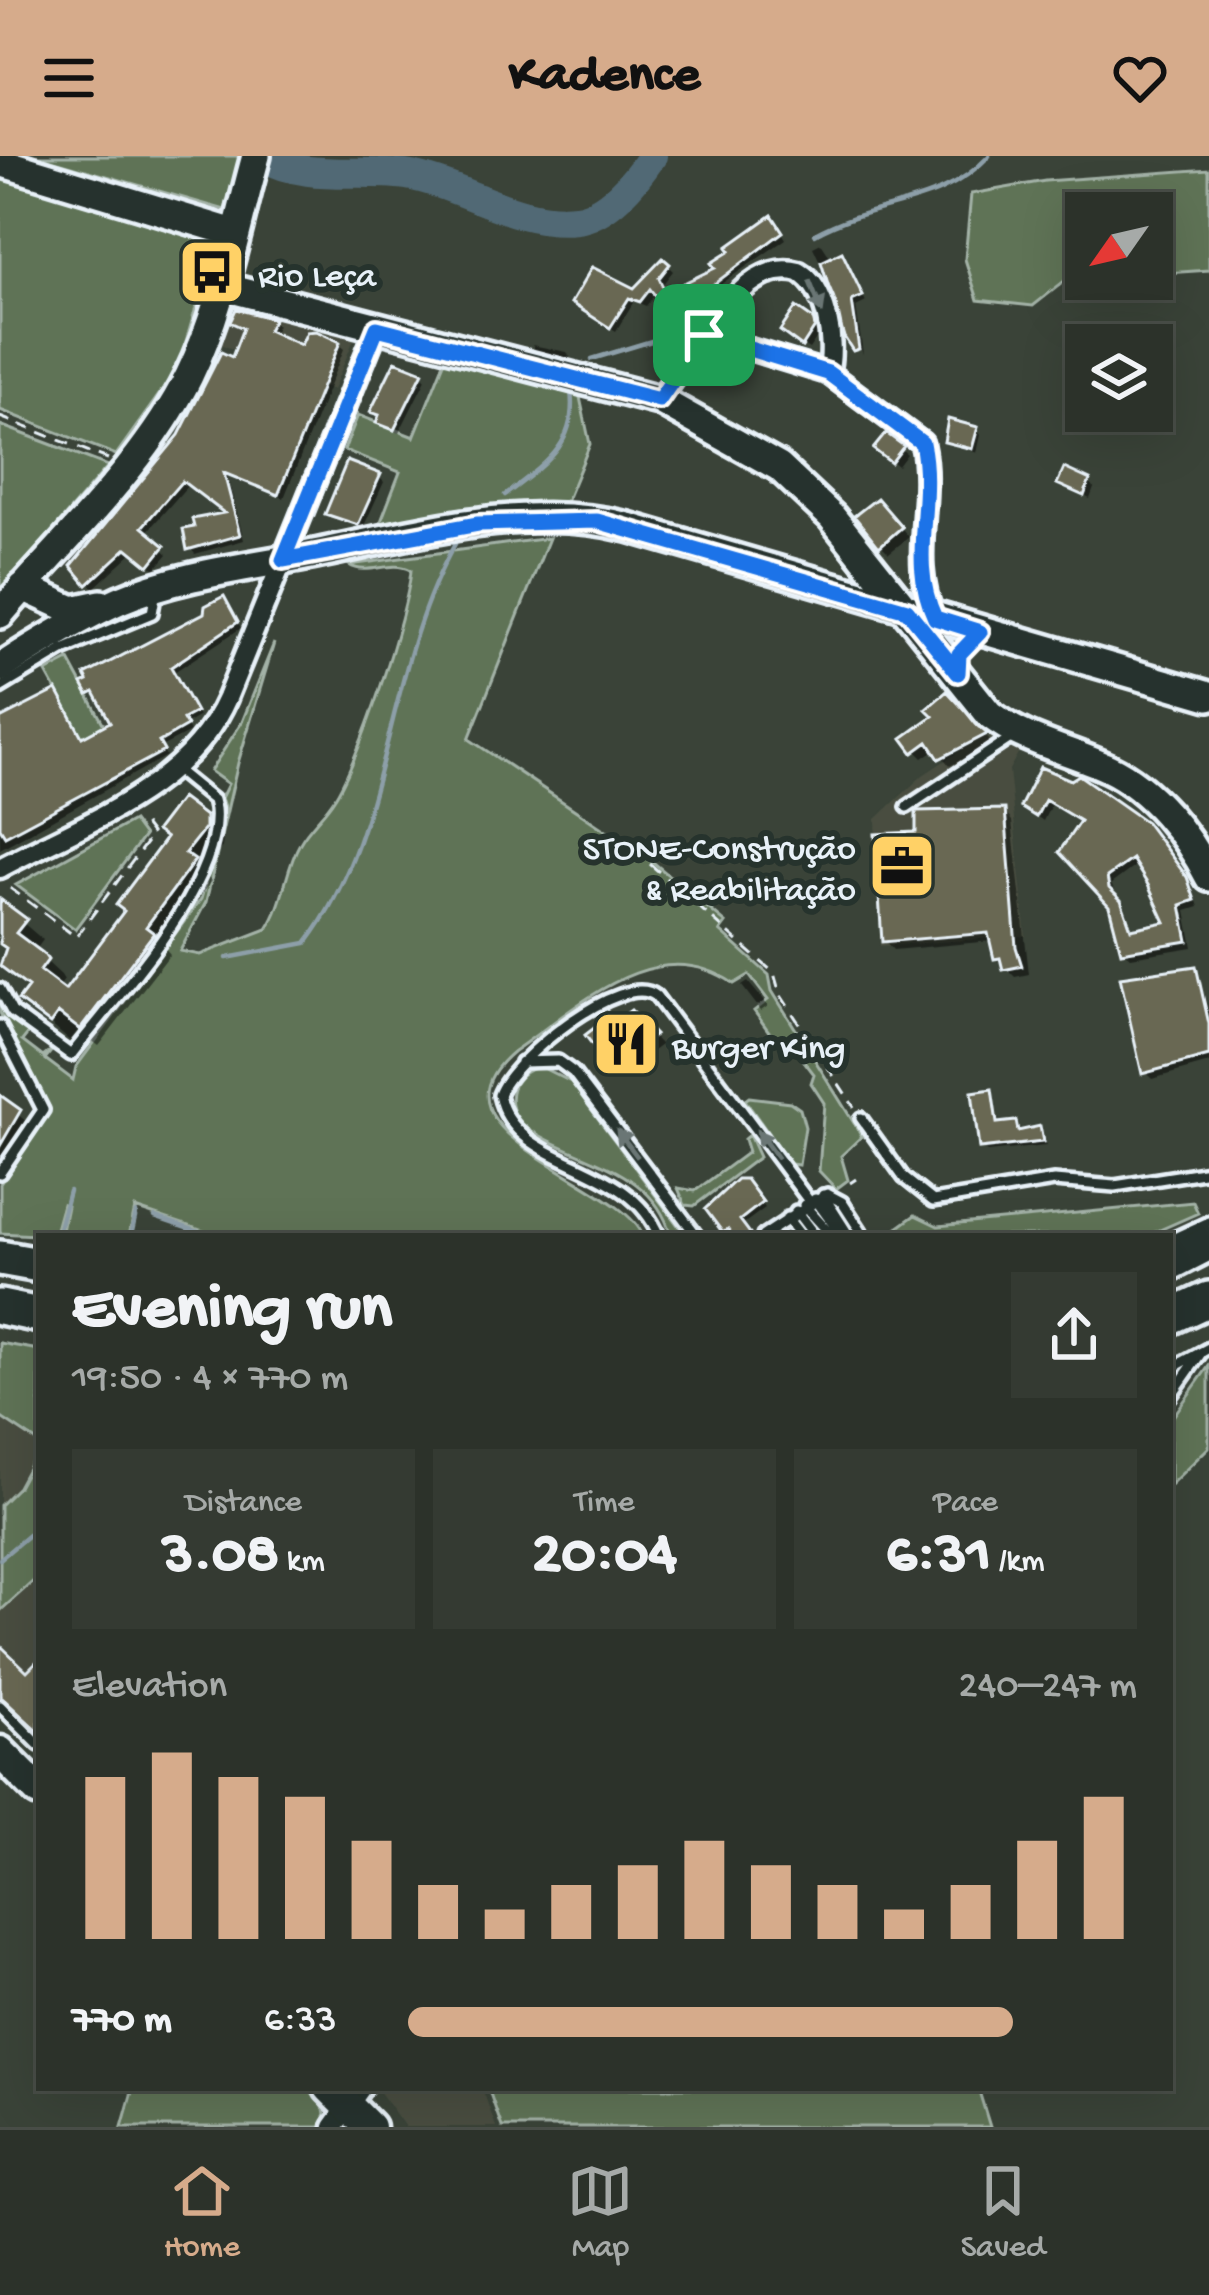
<!DOCTYPE html>
<html lang="en">
<head>
<meta charset="utf-8">
<style>
	:root { --surface:#2c322a; --page:#343a32; --text:#f1f3f6; --muted:#a6aaa8; --line:#484d47; --accent:#d6ab8b }
	body { margin:0; font-family:"Gochi Hand",sans-serif; background:var(--page); color:var(--text); height:100vh; display:flex; flex-direction:column; font-size:45px; white-space:nowrap }
	* { box-sizing:border-box; margin:0 }
	p { font-size:39px; color:var(--muted) }
	.icon { flex:none; width:66px; height:66px; fill:none; stroke:currentColor; stroke-width:2; stroke-linecap:round; stroke-linejoin:round }
	.map { position:relative; flex:1; overflow:hidden }
	.sheet { position:absolute; left:36px; top:1077px; width:1137px; height:858px; display:flex; flex-direction:column; background:var(--surface); border-radius:0px; box-shadow:0 12px 48px #0002,0 0 0 3px var(--line) }
	.sheet>* { flex:none }
	.needle { width:78px; rotate:236deg }
	.controls { position:absolute; left:1065px; top:36px; display:grid; gap:24px }
	.controls a { display:grid; place-items:center; width:108px; height:108px; border-radius:0px; background:var(--surface); box-shadow:0 12px 48px #0002,0 0 0 3px var(--line); font-size:60px }
	.pin { position:absolute; display:grid; place-items:center; width:102px; height:102px; color:#fff; margin:-51px; border-radius:24px; box-shadow:0 6px 18px #0006 }
	.round { display:grid; place-items:center; flex:none; width:126px; height:126px; border-radius:0px; background:var(--page) }
	.overview { display:flex; align-items:center; justify-content:space-between; height:204px; padding:0 36px }
	h1 { font-size:66px; font-weight:700; line-height:90px }
	.figures { display:grid; grid-template-columns:repeat(3,1fr); gap:18px; height:204px; padding:12px 36px }
	.figures div { display:grid; align-content:center; border-radius:0px; background:var(--page); text-align:center }
	.figures b { font-size:60px; font-weight:700 }
	.figures small { font-size:33px; font-weight:400 }
	.figures p { font-size:33px }
	.chart { height:336px; padding:24px 36px }
	.chart p { display:flex; justify-content:space-between }
	.chart svg { width:100%; height:216px; margin-top:12px; stroke:var(--accent); stroke-width:6 }
	ul { padding:0 36px; list-style:none; font-size:39px }
	li { display:grid; grid-template-columns:192px 144px 1fr; align-items:center; height:90px }
	li i { height:30px; border-radius:15px; background:var(--accent) }
	header { display:flex; justify-content:space-between; align-items:center; height:156px; padding:0 36px; background:var(--accent); color:#111; font-size:54px; font-weight:700 }
	.tab-bar { display:flex; justify-content:space-around; align-items:center; height:168px; border-top:3px solid var(--line); background:var(--surface); font-size:33px; color:var(--muted) }
	.tab-bar a { display:grid; justify-items:center; gap:6px }
	.tab-bar .selected { color:var(--accent) }
	.map>svg:first-child { display:block }
	.built { fill:#484e40 }
	.green { fill:#5e7356; stroke:#a3b2a7; stroke-width:3 }
	.shadow { fill:#0007; fill-rule:evenodd }
	.lines { fill:none; stroke-linecap:round; stroke-linejoin:round }
	.stream { stroke:#8d9fa9; stroke-width:4.5 }
	.river { stroke:#516975; stroke-width:30 }
	.building { fill:#696753; stroke:#e8f1f8; stroke-width:3; fill-rule:evenodd }
	.lane-casing { stroke:#e8f1f8; stroke-width:18 }
	.street-casing { stroke:#e8f1f8; stroke-width:27 }
	.secondary-casing { stroke:#e8f1f8; stroke-width:36 }
	.primary-casing { stroke:#e8f1f8; stroke-width:39 }
	.highway-casing { stroke:#e8f1f8; stroke-width:42 }
	.path { stroke:#e8f1f8; stroke-width:3; stroke-dasharray:12 9; stroke-linecap:butt }
	.lane { stroke:#26332d; stroke-width:9 }
	.street { stroke:#26332d; stroke-width:18 }
	.secondary { stroke:#26332d; stroke-width:27 }
	.primary { stroke:#26332d; stroke-width:30 }
	.highway { stroke:#26332d; stroke-width:33 }
	.oneway { fill:#6a7674 }
	.route-casing { stroke:#fff; stroke-width:24 }
	.route { stroke:#1a73e8; stroke-width:15 }
	.labels { text-anchor:middle; stroke-width:12; stroke-linejoin:round; paint-order:stroke }
	.poi-label { font-size:36px; fill:#e8f1f8; stroke:#26332d; text-anchor:start }
</style>
</head>
<body>
<header><svg class="icon" aria-label="menu" viewBox="0 0 24 24"><path d="M4 6h16M4 12h16M4 18h16"/></svg>Kadence<svg class="icon" aria-label="heart" viewBox="0 0 24 24"><path d="M12 20l-8-8c-3-5 5-10 8-4 3-6 11-1 8 4z"/></svg></header>
<div class="map">
<svg width="1209" height="1971" viewBox="0 0 1209 1971">
	<rect width="100%" height="100%" fill="#3a4338"/>
	<filter id="ink" filterUnits="userSpaceOnUse"><feTurbulence type="fractalNoise" baseFrequency=".00833" numOctaves="2"/><feDisplacementMap in="SourceGraphic" scale="24" xChannelSelector="R" yChannelSelector="G"/><feConvolveMatrix kernelMatrix="1 2 1 2 8 2 1 2 1" color-interpolation-filters="sRGB"/></filter>
	<g filter="url(#ink)">
		<path class="built" d="M 239,145 L 269,158 L 356,178 L 333,234 L 220,188 Z
			M 1007,578 L 1024,586 L 1009,614 L 1026,780 L 880,790 L 876,663 L 923,619 L 978,583 Z
			M 0,1261 L 39,1287 L 18,1331 L 0,1349 Z
			M 39,1420 L 39,1592 L 0,1550 L 0,1456 Z
			M 377,1932 L 482,1932 L 496,1971 L 405,1971 Z"/>
		<path class="green" d="M 37,0 L 236,0 L 242,3 L 234,44 L 228,44 L 225,54 Z
			M 1209,13 L 1209,114 L 1152,118 L 1152,57 L 1086,57 L 1086,108 L 1033,150 L 978,144 L 965,103 L 971,38 L 1045,25 Z
			M 0,22 L 215,88 L 178,212 L 116,299 L 0,254 Z
			M 447,199 L 578,232 L 590,288 L 566,346 L 467,351 L 380,368 L 400,316 L 344,294 L 358,259 L 414,281 Z
			M 0,269 L 108,310 L 0,436 Z
			M 549,382 L 469,583 L 654,707 L 726,767 L 720,775 L 769,819 L 772,835 L 862,980 L 841,1000 L 848,1024 L 836,1033 L 819,1015 L 824,947 L 811,927 L 814,918 L 788,884 L 775,884 L 754,855 L 768,844 L 749,819 L 734,828 C 655,773 577,852 514,895 C 414,978 621,1023 643,1080 L 218,1080 L 135,1052 L 129,1080 L 61,1080 L 67,1050 L 63,1048 L 54,1080 L 0,1077 L 0,1028 L 50,953 L 0,857 L 0,846 L 30,875 L 22,885 L 43,901 L 53,893 L 45,903 L 73,924 L 76,911 L 201,743 L 226,656 L 221,642 L 228,628 L 210,615 L 242,566 L 274,487 L 238,607 L 206,746 L 180,795 L 200,799 L 267,773 C 285,746 285,713 300,687 C 309,671 324,659 334,643 C 358,607 408,457 411,414 C 391,403 368,421 349,409 Z
			M 69,504 L 104,569 L 82,581 L 46,516 Z
			M 133,665 L 144,680 L 75,773 L 16,729 Z
			M 539,910 L 571,926 L 686,1080 L 671,1080 C 652,1007 570,1006 519,966 C 504,942 511,919 539,910 Z
			M 749,941 L 790,946 L 800,953 L 805,971 L 799,1009 L 790,1008 L 745,944 Z
			M 749,979 L 759,1001 L 694,1050 L 685,1049 L 678,1032 L 695,1035 L 748,996 L 744,983 Z
			M 1193,1046 L 1198,1057 L 1146,1080 L 886,1080 L 915,1059 L 938,1070 Z
			M 0,1187 L 39,1194 L 39,1287 L 0,1261 Z
			M 1209,1210 L 1209,1291 L 1170,1329 L 1170,1265 Z
			M 39,1292 L 39,1420 L 0,1455 L 0,1349 L 18,1331 Z
			M 133,1932 L 306,1932 C 319,1943 330,1953 323,1971 L 122,1971 Z
			M 488,1932 L 978,1932 L 990,1971 L 502,1971 Z"/>
		<path class="shadow" d="M 777,68 L 786,83 L 675,160 L 656,137 L 646,150 L 634,145 L 616,175 L 580,152 L 634,136 L 664,106 L 673,115 L 662,129 L 667,139 L 719,113 Z
			M 821,87 L 832,104 L 842,99 L 847,105 L 866,146 L 856,151 L 863,198 L 813,91 Z
			M 272,165 L 277,170 L 273,180 L 303,193 L 338,188 L 344,193 L 284,342 L 227,319 L 244,384 L 195,398 L 190,392 L 229,359 L 189,328 L 145,378 L 168,398 L 155,413 L 134,395 L 94,432 L 75,410 L 181,281 L 234,205 L 246,174 L 233,166 Z
			M 811,165 L 819,178 L 809,193 L 789,180 Z
			M 532,189 L 567,196 L 572,205 L 537,196 Z
			M 422,219 L 426,223 L 399,277 L 384,271 L 373,255 Z
			M 976,273 L 981,279 L 977,297 L 947,285 Z
			M 887,281 L 907,298 L 898,310 L 877,292 Z
			M 379,321 L 384,326 L 363,372 L 328,358 Z
			M 1060,327 L 1088,327 L 1094,332 L 1090,343 Z
			M 886,354 L 909,381 L 889,397 L 881,389 Z
			M 227,448 L 241,472 L 174,516 L 198,561 L 186,568 L 190,576 L 161,591 L 166,600 L 0,693 L 0,571 L 83,584 L 114,567 L 99,539 L 90,538 Z
			M 947,539 L 992,587 L 950,610 L 936,593 L 923,602 L 916,595 Z
			M 1071,627 L 1152,676 L 1192,730 L 1199,751 L 1186,755 L 1193,791 L 1131,801 L 1124,795 L 1083,667 L 1052,647 L 1043,665 L 1024,651 ZM 1138,708 L 1169,769 L 1133,775 L 1111,728 Z
			M 1004,656 L 1012,665 L 1029,818 L 1015,821 L 996,802 L 992,785 L 893,794 L 885,785 L 918,679 Z
			M 203,663 L 223,682 L 222,691 L 203,716 L 211,725 L 163,790 L 170,798 L 99,890 L 78,874 L 70,885 L 22,844 L 29,834 L 0,808 L 7,794 L 0,789 L 0,747 L 43,784 L 35,795 L 61,819 L 64,824 L 58,832 L 66,838 Z
			M 1195,813 L 1209,853 L 1209,907 L 1152,923 L 1145,916 Z
			M 748,826 L 768,850 L 761,855 L 742,830 Z
			M 631,858 L 661,889 L 621,919 L 613,911 L 604,878 Z
			M 991,936 L 1000,970 L 1015,968 L 1021,977 L 1039,973 L 1046,990 L 987,996 L 982,991 Z
			M 0,944 L 38,975 L 0,1026 Z
			M 750,1031 L 765,1052 L 742,1069 L 750,1080 L 733,1080 L 709,1053 Z"/>
		<g class="lines">
			<path class="stream" d="M 815,78 C 877,43 938,54 989,0
				M 592,203 L 688,174
				M 505,339 C 544,309 578,289 571,235
				M 227,802 L 306,787 C 391,677 384,511 455,388
				M 155,1061 L 210,1080
				M 57,1080 L 69,1035
				M 131,1080 L 136,1057
				M 0,1403 L 39,1370"/>
			<path class="river" d="M 262,0 C 307,26 357,12 406,19 C 462,28 516,70 576,63 C 607,60 636,24 652,0"/>
		</g>
		<path class="building" d="M 772,59 L 783,76 L 701,138 L 672,152 L 670,159 L 650,133 L 640,146 L 629,142 L 610,172 L 571,147 L 592,111 L 634,132 L 663,102 L 670,108 L 659,122 L 665,136 L 715,112 L 711,107 L 730,95 L 727,91 Z
			M 842,96 L 863,140 L 852,145 L 859,193 L 853,195 L 844,181 L 821,106 Z
			M 796,151 L 813,163 L 815,171 L 802,191 L 780,175 Z
			M 236,153 L 274,163 L 268,174 L 301,189 L 307,176 L 316,175 L 340,186 L 278,339 L 224,317 L 240,379 L 187,394 L 183,373 L 194,371 L 192,363 L 224,357 L 182,325 L 142,371 L 165,390 L 149,410 L 127,392 L 87,429 L 71,410 L 179,279 L 221,196 L 232,201 L 243,172 L 230,166 Z
			M 395,205 L 423,216 L 394,274 L 376,267 L 379,259 L 370,256 Z
			M 948,263 L 978,271 L 972,293 L 944,286 Z
			M 886,277 L 904,290 L 891,307 L 873,293 Z
			M 347,305 L 381,318 L 358,369 L 325,358 Z
			M 1064,312 L 1090,324 L 1084,340 L 1057,328 Z
			M 877,342 L 902,371 L 879,391 L 854,360 Z
			M 224,440 L 238,466 L 171,511 L 196,556 L 183,563 L 187,570 L 159,586 L 164,595 L 5,680 L 0,672 L 0,563 L 57,534 L 82,581 L 110,566 L 94,536 L 88,539 L 82,528 L 88,525 L 85,519 L 204,457 L 205,450 Z
			M 947,535 L 987,578 L 939,603 L 928,586 L 913,597 L 902,582 L 933,560 L 926,553 Z
			M 1040,611 L 1071,624 L 1079,619 L 1146,666 L 1187,721 L 1195,744 L 1181,749 L 1188,785 L 1121,796 L 1109,750 L 1059,696 L 1080,665 L 1045,644 L 1036,661 L 1020,651 ZM 1132,703 L 1148,729 L 1165,766 L 1131,773 L 1121,744 L 1109,732 L 1107,721 Z
			M 181,642 L 205,660 L 205,672 L 185,697 L 195,704 L 146,771 L 154,777 L 80,874 L 58,857 L 50,868 L 18,844 L 28,831 L 0,810 L 6,792 L 0,788 L 0,743 L 27,763 L 16,777 L 43,797 L 48,804 L 40,815 L 65,834 L 124,755 L 116,749 L 166,682 L 156,675 Z
			M 1005,653 L 1016,791 L 1022,810 L 1003,814 L 1000,802 L 994,803 L 988,777 L 882,786 L 875,678 L 916,676 L 916,655 Z
			M 1196,810 L 1209,868 L 1209,900 L 1142,918 L 1120,821 Z
			M 631,854 L 655,879 L 611,913 L 585,879 L 598,869 L 603,875 Z
			M 992,933 L 997,967 L 1016,965 L 1018,975 L 1040,970 L 1043,986 L 979,993 L 972,936 Z
			M 0,939 L 21,954 L 0,990 Z
			M 737,1023 L 746,1023 L 763,1046 L 740,1064 L 752,1080 L 733,1080 L 728,1073 L 723,1077 L 705,1053 Z
			M 0,1489 L 27,1515 L 39,1503 L 39,1576 L 0,1540 Z"/>
		<g class="lines">
			<defs>
				<path id="lane" d="M 0,532 L 63,494 L 152,457 L 156,435
					M 907,651 L 1012,581
					M 0,833 L 12,856 L 71,899 C 116,840 222,730 215,653 L 213,644 L 176,614
					M 0,870 L 43,954 L 0,1017
					M 521,906 L 558,905 L 573,916 L 697,1080
					M 861,962 L 904,1022 L 933,1045 L 1054,1025 L 1115,1030 L 1209,1015
					M 823,1039 L 849,1080
					M 815,1043 L 842,1080
					M 804,1049 L 832,1080
					M 796,1055 L 815,1080
					M 787,1062 L 801,1080
					M 659,1080 C 627,1001 516,1015 499,939 C 511,904 623,813 656,840 L 809,1045
					M 763,1080 L 827,1038 L 842,1046 L 864,1080
					M 1170,1084 L 1209,1066
					M 1170,1213 L 1209,1192
					M 1170,1241 L 1201,1197
					M 0,1550 L 39,1589"/>
				<path id="street" d="M 828,217 C 836,188 827,132 799,116 C 756,105 727,150 704,179 L 828,217 L 922,287 C 935,347 907,403 935,462
					M 659,244 L 704,179
					M 0,712 C 83,667 187,633 227,542 L 377,172
					M 333,1971 L 361,1932"/>
				<path id="secondary" d="M 0,6 L 234,77
					M 220,130 L 659,244 L 779,311 L 832,361 L 989,558 C 1025,586 1067,593 1108,612 C 1152,633 1187,678 1209,721
					M 23,431 L 73,454 L 101,448
					M 0,458 C 64,383 145,309 189,220 C 222,153 236,72 256,0
					M 0,512 C 38,487 78,463 120,444 C 176,420 240,412 300,401 C 403,381 523,344 628,371 L 1209,540"/>
				<path id="primary" d="M 0,1596 L 39,1635
					M 330,1932 L 369,1971"/>
				<path id="highway" d="M 0,1102 L 39,1109
					M 1170,1107 L 1209,1087
					M 0,1151 L 39,1159
					M 1170,1161 L 1209,1143"/>
			</defs>
			<use href="#lane" class="lane-casing"/>
			<use href="#street" class="street-casing"/>
			<use href="#secondary" class="secondary-casing"/>
			<use href="#primary" class="primary-casing"/>
			<use href="#highway" class="highway-casing"/>
			<path class="path" d="M 0,261 L 108,303
				M 650,708 L 774,817 L 780,838 L 854,951
				M 10,732 L 76,781 L 152,679 L 139,662
				M 850,1027 L 856,1023"/>
			<use href="#lane" class="lane"/>
			<use href="#street" class="street"/>
			<use href="#secondary" class="secondary"/>
			<use href="#primary" class="primary"/>
			<use href="#highway" class="highway"/>
		</g>
		<defs><path id="oneway-solid" d="M-6-.8H1V-3.2L6.5 0L1 3.2V.8H-6Z" transform="scale(3)"/></defs>
		<g class="oneway">
			<use href="#oneway-solid" transform="translate(816 141) rotate(68)"/>
			<use href="#oneway-solid" transform="translate(627 987) rotate(-127)"/>
			<use href="#oneway-solid" transform="translate(767 988) rotate(-126)"/>
		</g>
	</g>
	<g class="lines" filter="url(#ink)">
		<defs>
			<path id="route" d="M 377,172 L 659,244 L 704,179 L 828,217 L 922,287 C 935,347 907,403 935,462 L 980,476 L 959,498 L 958,517 L 907,454 L 597,365 L 478,368 L 283,404 Z"/>
		</defs>
		<use href="#route" class="route-casing"/>
		<use href="#route" class="route"/>
	</g>
	<defs>
		<symbol id="bus-square" viewBox="-11 -11 22 22"><rect x="-9" y="-9" width="18" height="18" rx="4" fill="#ffd166" stroke="#26332d"/><path d="M-5-6H5V4H4V6H2V4H-2V6H-4V4H-5ZM-3.5-4V0h7V-4ZM-3.5 1.2v1.5H-2V1.2ZM2 1.2v1.5H3.5V1.2Z" fill="#111"/></symbol>
		<symbol id="office-square" viewBox="-11 -11 22 22"><rect x="-9" y="-9" width="18" height="18" rx="4" fill="#ffd166" stroke="#26332d"/><path d="M-6-3h4V-5.5h4V-3h4V5H-6ZM-1-4.5V-3h2v-1.5ZM-6 0V1H6V0Z" fill="#111"/></symbol>
		<symbol id="restaurant-square" viewBox="-11 -11 22 22"><rect x="-9" y="-9" width="18" height="18" rx="4" fill="#ffd166" stroke="#26332d"/><path d="M-5-6h1v4h1v-4h1v4h1v-4h1v5L-1.5 .5V6h-2V.5L-5-1ZM5-6V6H3V1.5H1.5Q1.5-4 5-6Z" fill="#111"/></symbol>
	</defs>
	<g fill-rule="evenodd">
		<use href="#bus-square" x="174" y="78" width="76" height="76"/>
		<use href="#office-square" x="864" y="672" width="76" height="76"/>
		<use href="#restaurant-square" x="588" y="850" width="76" height="76"/>
	</g>
	<g class="labels">
		<g class="poi-label">
			<text x="258" y="129">Rio Leça</text>
			<text x="856" y="702" text-anchor="end">STONE-Construção<tspan x="856" dy="41">&amp; Reabilitação</tspan></text>
			<text x="672" y="901">Burger King</text>
		</g>
	</g>
</svg>
<div class="controls">
<a><svg class="needle" viewBox="-14 -14 28 28"><path d="M0-13l5 13h-10z" fill="#e53935"/><path d="M0 13l5-13h-10z" fill="#a6aaa8"/></svg></a>
<a><svg class="icon" aria-label="layers" viewBox="0 0 24 24"><path d="M12 4l9 5-9 5-9-5zM3 14l9 5 9-5"/></svg></a>
</div>
<div class="pin" style="left:704px;top:179px;background:#1e9e55"><svg class="icon" aria-label="arrive" viewBox="0 0 24 24"><path d="M6 21V4h12l-3 4 3 4H6"/></svg></div>
<section class="sheet">
<div class="overview"><div><h1>Evening run</h1><p>19:50 · 4 × 770 m</p></div><a class="round"><svg class="icon" aria-label="share" viewBox="0 0 24 24"><path d="M12 15V3M7 8l5-5 5 5M5 13v7h14v-7"/></svg></a></div>
<div class="figures">
<div><p>Distance</p><b>3.08<small> km</small></b></div>
<div><p>Time</p><b>20:04</b></div>
<div><p>Pace</p><b>6:31<small> /km</small></b></div>
</div>
<div class="chart"><p><span>Elevation</span>240–247 m</p>
<svg viewBox="0 0 160 44" preserveAspectRatio="none"><path d="M5 44V11M15 44V6M25 44V11M35 44V15M45 44V24M55 44V33M65 44V38M75 44V33M85 44V29M95 44V24M105 44V29M115 44V33M125 44V38M135 44V33M145 44V24M155 44V15"/></svg>
</div>
<ul>
<li><b>770 m</b>6:33<i style="width:83%"></i></li>
</ul>
</section>
</div>
<nav class="tab-bar">
<a class="selected"><svg class="icon" aria-label="home" viewBox="0 0 24 24"><path d="M3 11l9-7 9 7M6 9v11h12V9"/></svg>Home</a>
<a><svg class="icon" aria-label="map" viewBox="0 0 24 24"><path d="M3 6l6-2 6 2 6-2v14l-6 2-6-2-6 2zM9 4v14M15 6v14"/></svg>Map</a>
<a><svg class="icon" aria-label="saved" viewBox="0 0 24 24"><path d="M7 4h10v16l-5-4-5 4z"/></svg>Saved</a>
</nav>
</body>
</html>
